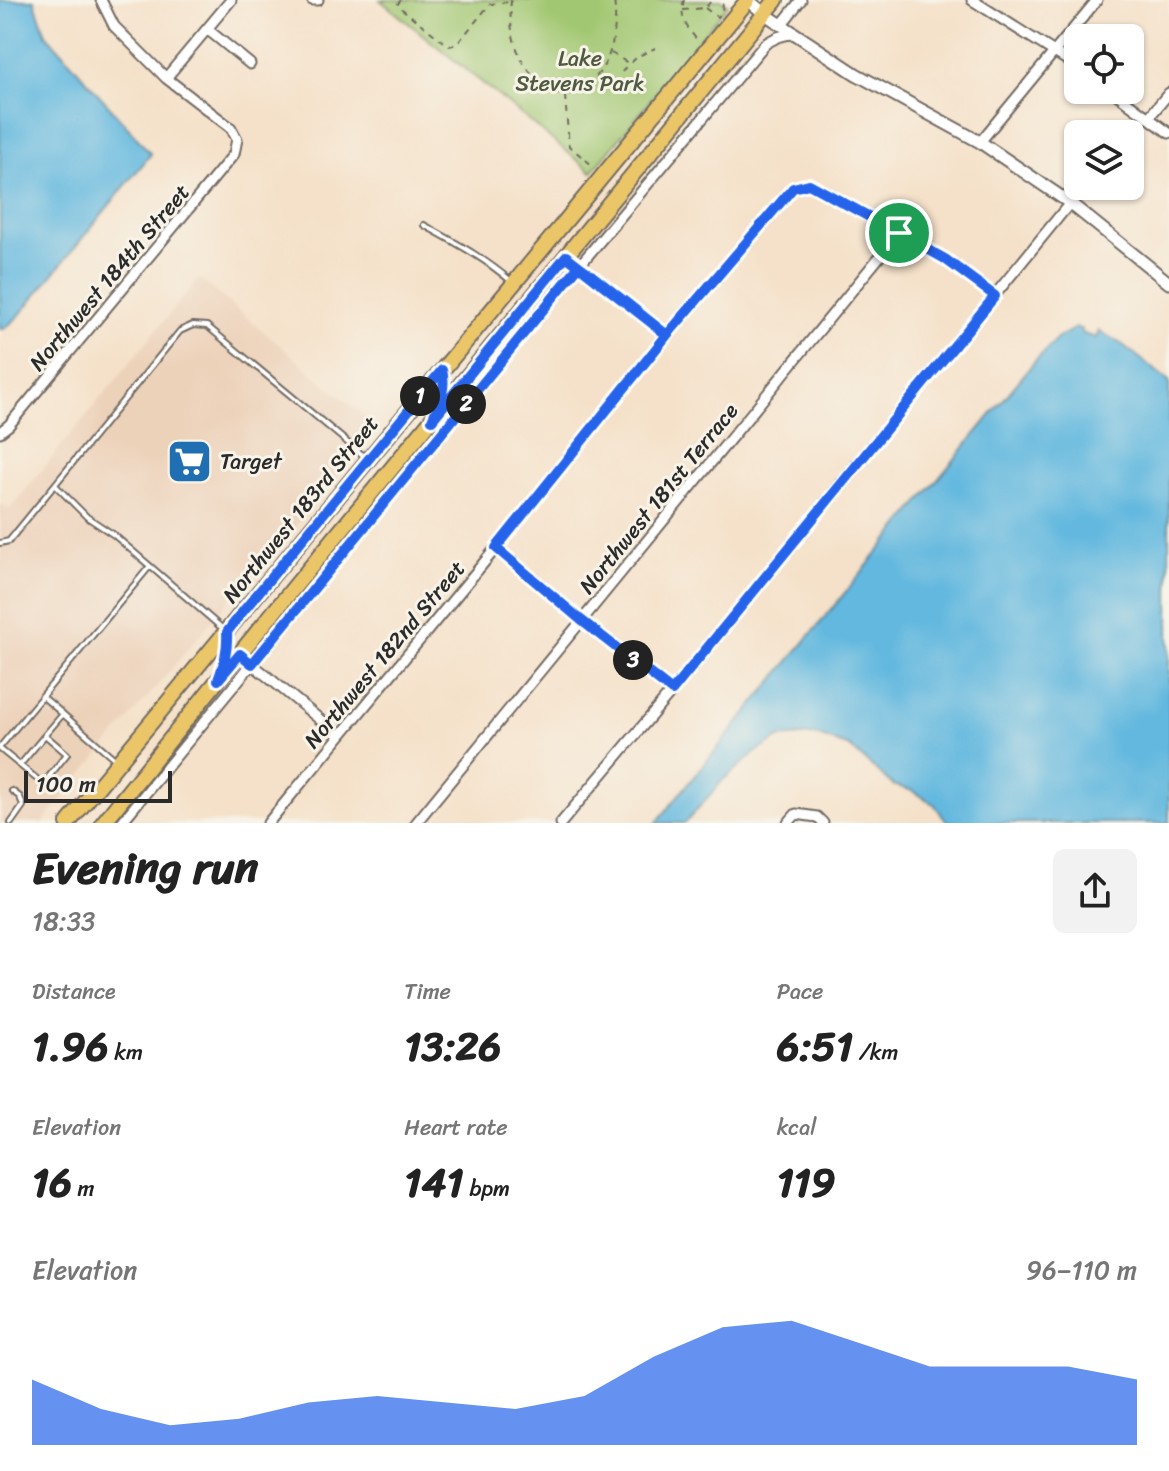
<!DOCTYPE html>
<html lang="en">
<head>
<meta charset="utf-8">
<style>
	:root { --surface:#fff; --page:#f2f2f2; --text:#222; --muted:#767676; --accent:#2563eb }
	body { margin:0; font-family:Sriracha,sans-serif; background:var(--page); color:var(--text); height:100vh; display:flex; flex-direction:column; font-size:30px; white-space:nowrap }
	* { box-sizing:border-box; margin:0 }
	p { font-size:26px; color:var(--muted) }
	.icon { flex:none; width:44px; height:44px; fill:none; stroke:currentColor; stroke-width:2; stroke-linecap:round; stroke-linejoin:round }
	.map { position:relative; height:823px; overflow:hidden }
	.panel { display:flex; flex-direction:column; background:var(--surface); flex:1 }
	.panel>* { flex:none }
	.controls { position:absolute; left:1064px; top:24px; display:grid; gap:16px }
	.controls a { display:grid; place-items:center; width:80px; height:80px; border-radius:12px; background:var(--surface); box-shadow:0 2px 6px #0004; font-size:40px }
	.scale { position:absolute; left:24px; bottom:20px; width:148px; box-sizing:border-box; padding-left:8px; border:4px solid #2b2b2b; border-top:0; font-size:22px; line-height:28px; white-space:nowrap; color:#2b2b2b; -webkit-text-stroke:6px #f7f3e8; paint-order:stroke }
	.pin { position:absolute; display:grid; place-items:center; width:68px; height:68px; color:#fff; margin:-34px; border:4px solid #fff; border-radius:50%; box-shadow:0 2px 8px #0007 }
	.km { position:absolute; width:40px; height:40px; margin:-20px; border-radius:50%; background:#222; color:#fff; font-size:22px; line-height:40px; text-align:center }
	.round { display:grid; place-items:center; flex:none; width:84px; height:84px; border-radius:12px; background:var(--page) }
	.headline { display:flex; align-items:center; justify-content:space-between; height:136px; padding:0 32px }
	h1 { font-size:44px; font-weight:700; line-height:60px }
	.metrics { display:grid; grid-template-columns:repeat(3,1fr); gap:12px; height:136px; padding:8px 32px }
	.metrics div { display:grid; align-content:center }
	.metrics b { font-size:40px; font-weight:700 }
	.metrics small { font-size:22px; font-weight:400 }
	.metrics p { font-size:22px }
	.chart { height:224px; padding:16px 32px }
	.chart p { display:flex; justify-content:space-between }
	.chart svg { width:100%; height:144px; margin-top:8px; fill:var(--accent); opacity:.7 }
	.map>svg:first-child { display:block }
	.built { fill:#edd2ba }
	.green { fill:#a2c772; stroke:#66794e; stroke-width:2 }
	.water { fill:#62b8df; stroke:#467285; stroke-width:2 }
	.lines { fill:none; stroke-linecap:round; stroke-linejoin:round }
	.service-casing { stroke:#726b62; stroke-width:8 }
	.minor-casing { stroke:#726b62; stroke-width:13 }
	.tertiary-casing { stroke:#726b62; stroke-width:15 }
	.primary-casing { stroke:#726b62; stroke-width:18 }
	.path { stroke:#726b62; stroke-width:2; stroke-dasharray:6 6; stroke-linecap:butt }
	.service { stroke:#fff; stroke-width:4 }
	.minor { stroke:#fff; stroke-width:9 }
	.tertiary { stroke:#fff; stroke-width:11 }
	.primary { stroke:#ebc669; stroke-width:14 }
	.route-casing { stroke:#fff; stroke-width:16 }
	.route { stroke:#2563eb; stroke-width:10 }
	.labels { text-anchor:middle; stroke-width:6; stroke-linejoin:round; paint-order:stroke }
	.park-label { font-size:22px; fill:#4f5a40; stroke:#f7f3e8 }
	.street-label { font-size:22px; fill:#2b2b2b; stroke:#f7f3e8 }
	.poi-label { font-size:22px; fill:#2b2b2b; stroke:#f7f3e8; text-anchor:start }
</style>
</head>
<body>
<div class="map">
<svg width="1169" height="823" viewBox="0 0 1169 823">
	<rect width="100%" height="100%" fill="#f7f3e8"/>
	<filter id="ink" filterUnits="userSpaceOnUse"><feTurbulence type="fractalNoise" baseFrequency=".0125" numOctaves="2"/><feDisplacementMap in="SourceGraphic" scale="16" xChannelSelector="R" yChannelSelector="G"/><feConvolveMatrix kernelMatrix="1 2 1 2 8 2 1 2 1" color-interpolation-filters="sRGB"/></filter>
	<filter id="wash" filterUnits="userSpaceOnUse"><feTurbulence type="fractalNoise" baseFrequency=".006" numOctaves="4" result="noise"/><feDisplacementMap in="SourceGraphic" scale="32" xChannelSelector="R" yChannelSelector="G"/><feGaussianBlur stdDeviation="1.8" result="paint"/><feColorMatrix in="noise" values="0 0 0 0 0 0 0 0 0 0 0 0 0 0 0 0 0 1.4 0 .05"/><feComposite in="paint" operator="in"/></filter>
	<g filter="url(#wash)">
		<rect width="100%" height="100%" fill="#f5e1c9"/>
		<path class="built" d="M 199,278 L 376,426 L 290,533 L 276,544 L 42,823 L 0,823 L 0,504 L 9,510 Z"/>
		<path class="green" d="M 380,0 L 722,0 L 728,5 L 592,172 Z"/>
		<path class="water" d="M 0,0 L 34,0 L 46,34 L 151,154 L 18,317 L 4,329 L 0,329 Z
			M 1075,328 L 1081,329 L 1081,333 L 1096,338 L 1099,331 L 1123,345 L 1169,381 L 1169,823 L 948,823 L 934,804 L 913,791 L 893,785 L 850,747 L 815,735 L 779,738 L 755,753 L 723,780 L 685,823 L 656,823 L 1036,360 L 1058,338 Z"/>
	</g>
	<g filter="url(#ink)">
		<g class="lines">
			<defs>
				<path id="service" d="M 424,225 C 456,243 483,257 511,281
					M 55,485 L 87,517 L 114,535 L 223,629
					M 0,543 L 9,541 L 180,331 L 193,325 L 207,326 L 365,457
					M 42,696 L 116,760
					M 0,747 L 150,566
					M 0,749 L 43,784 L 67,754 L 45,735 L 63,714
					M 20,765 L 45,735
					M 11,823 L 23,806 L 20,797 L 12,791"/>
				<path id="minor" d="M 312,0 L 318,0
					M 972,0 L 1078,67
					M 782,24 L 801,0
					M 207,29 L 250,64
					M 166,78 L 231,0
					M 1111,90 L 1169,133
					M 1149,117 L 1169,93
					M 980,142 L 1097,0
					M 566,256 L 667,335
					M 0,432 L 9,425 L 234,154 L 237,139 L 231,128 L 166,78 L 114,26 L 101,0
					M 496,548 L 581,620 L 672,691
					M 240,654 L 340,736
					M 121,823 L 579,266 L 765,44 C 776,37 783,34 796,34
					M 268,823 L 496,548 L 667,335 L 793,188 L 809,184 L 945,259 L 995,296
					M 416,823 L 899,233
					M 561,823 L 672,691 L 1070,203
					M 788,823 L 796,814 L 817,817 L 823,823"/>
				<path id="tertiary" d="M 748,0 L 765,14 L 856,74 L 980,142 L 1070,203 L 1169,283"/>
				<path id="primary" d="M 68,823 L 748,0
					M 103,823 L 218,680 L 776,0"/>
			</defs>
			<use href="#service" class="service-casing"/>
			<use href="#minor" class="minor-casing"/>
			<use href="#tertiary" class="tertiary-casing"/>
			<use href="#primary" class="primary-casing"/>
			<path class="path" d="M 401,0 L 397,5 L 449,46 L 457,44 L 490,4 L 509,2
				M 511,0 C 508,31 517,64 542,84 C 548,89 556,94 564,95 C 572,95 580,90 587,85 C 612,67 618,29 614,0
				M 684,0 C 679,18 687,28 698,41
				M 705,8 L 717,17 L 722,10 L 723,3 L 719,0
				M 683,10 L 705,8 L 712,0
				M 611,53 L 630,64 L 637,57 L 655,48
				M 622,72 L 627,65
				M 565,96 L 569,146 L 593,166"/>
			<use href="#service" class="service"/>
			<use href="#minor" class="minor"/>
			<use href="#tertiary" class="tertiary"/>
			<use href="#primary" class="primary"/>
		</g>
	</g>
	<g class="lines" filter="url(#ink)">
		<defs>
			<path id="route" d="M 899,233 L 809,184 L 793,188 L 667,335 L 579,266 L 566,256 L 432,420 C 439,403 447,389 442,370 L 240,615 L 227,632 C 228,650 224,664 218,680 L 240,654 L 252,664 L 579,266 L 586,271 L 667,335 L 496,548 L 581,620 L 672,691 L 995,296 L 945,259 L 899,233"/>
		</defs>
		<use href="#route" class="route-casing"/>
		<use href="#route" class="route"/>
	</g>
	<defs>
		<symbol id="supermarket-square" viewBox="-11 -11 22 22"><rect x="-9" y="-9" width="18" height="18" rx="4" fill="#1f6fb2" stroke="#f7f3e8"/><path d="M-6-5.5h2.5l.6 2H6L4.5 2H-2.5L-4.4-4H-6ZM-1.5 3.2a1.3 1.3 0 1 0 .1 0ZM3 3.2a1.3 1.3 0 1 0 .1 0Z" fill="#fff"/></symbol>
	</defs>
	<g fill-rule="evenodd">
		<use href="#supermarket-square" x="164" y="436" width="51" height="51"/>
	</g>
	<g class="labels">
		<g class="park-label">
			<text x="580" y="66">Lake<tspan x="580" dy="25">Stevens Park</tspan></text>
		</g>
		<g class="street-label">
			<text transform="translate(109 277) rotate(-50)" y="8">Northwest 184th Street</text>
			<text transform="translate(658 498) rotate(-51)" y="8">Northwest 181st Terrace</text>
			<text transform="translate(300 509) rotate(-51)" y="8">Northwest 183rd Street</text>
			<text transform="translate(384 654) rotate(-50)" y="8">Northwest 182nd Street</text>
		</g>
		<g class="poi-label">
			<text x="220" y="469">Target</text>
		</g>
	</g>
</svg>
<div class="controls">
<a><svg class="icon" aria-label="locate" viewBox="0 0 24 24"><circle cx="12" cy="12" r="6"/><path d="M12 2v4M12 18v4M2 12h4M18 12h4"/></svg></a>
<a><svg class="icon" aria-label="layers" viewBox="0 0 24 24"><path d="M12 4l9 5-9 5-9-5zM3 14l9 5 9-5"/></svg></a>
</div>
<div class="scale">100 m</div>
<div class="pin" style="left:899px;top:233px;background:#1e9e55"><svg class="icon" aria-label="arrive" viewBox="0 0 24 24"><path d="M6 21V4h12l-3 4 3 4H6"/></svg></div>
<b class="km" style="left:420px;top:396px">1</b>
<b class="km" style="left:466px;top:404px">2</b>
<b class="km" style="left:633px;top:660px">3</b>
</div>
<section class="panel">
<div class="headline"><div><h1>Evening run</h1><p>18:33</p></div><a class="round"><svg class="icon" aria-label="share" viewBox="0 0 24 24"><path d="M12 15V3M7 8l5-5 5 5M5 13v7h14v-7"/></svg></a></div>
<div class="metrics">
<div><p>Distance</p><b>1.96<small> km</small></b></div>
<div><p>Time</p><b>13:26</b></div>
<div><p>Pace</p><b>6:51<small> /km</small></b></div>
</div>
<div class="metrics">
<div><p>Elevation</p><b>16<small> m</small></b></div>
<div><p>Heart rate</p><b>141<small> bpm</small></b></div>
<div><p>kcal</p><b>119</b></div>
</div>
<div class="chart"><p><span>Elevation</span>96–110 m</p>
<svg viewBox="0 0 160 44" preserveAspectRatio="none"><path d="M0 44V24L10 33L20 38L30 36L40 31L50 29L60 31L70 33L80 29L90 17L100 8L110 6L120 13L130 20L140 20L150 20L160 24V44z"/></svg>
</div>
</section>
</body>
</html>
